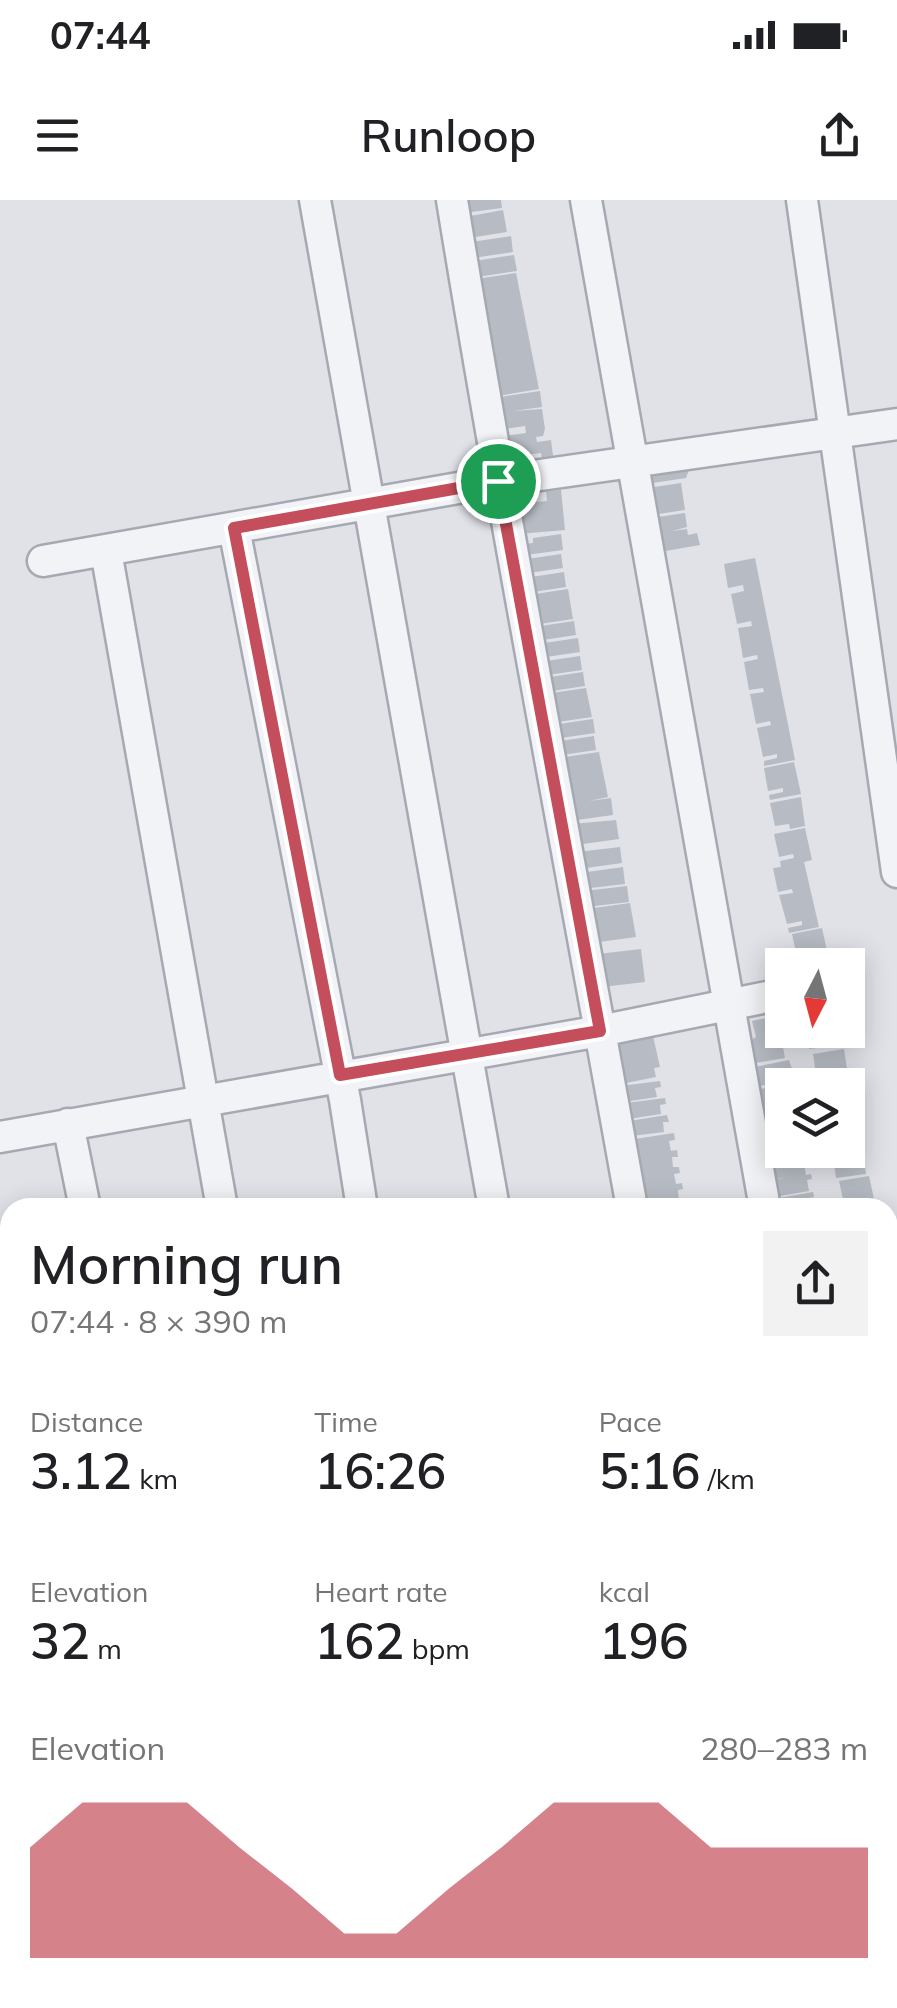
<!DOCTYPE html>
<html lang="en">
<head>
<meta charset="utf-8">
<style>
	:root { --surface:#fff; --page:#f2f2f2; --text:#202124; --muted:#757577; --accent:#c44e5b }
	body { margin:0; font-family:Mulish,sans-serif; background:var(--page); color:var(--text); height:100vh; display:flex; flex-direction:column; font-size:38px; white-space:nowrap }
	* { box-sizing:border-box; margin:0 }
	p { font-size:32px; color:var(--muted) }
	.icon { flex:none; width:55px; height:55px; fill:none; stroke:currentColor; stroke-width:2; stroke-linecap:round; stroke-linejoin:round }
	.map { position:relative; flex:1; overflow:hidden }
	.details { position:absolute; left:0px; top:998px; width:898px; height:812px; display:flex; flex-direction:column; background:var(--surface); border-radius:30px 30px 0 0; box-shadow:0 5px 25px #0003 }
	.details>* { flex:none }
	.needle { width:65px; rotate:186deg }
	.tools { position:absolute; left:765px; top:748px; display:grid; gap:20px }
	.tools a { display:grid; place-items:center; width:100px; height:100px; border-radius:0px; background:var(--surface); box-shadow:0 5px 25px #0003; font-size:50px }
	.pin { position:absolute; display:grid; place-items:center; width:85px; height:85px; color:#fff; margin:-42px; border:5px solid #fff; border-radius:50%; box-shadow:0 2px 10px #0007 }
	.round { display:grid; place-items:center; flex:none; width:105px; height:105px; border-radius:0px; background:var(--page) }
	.headline { display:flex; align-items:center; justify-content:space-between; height:170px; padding:0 30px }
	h1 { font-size:55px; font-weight:600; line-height:75px }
	.figures { display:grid; grid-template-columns:repeat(3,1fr); gap:15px; height:170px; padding:10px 30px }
	.figures div { display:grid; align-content:center }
	.figures b { font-size:50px; font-weight:600 }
	.figures small { font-size:28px; font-weight:400 }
	.figures p { font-size:28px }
	.chart { height:280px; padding:20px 30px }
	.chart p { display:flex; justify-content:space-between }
	.chart svg { width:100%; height:180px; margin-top:10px; fill:var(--accent); opacity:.7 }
	.status { display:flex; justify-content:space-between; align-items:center; height:70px; padding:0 50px; background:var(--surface); direction:ltr }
	.status svg { height:28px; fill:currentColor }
	header { display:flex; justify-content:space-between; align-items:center; height:130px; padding:0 30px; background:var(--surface); font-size:45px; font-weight:600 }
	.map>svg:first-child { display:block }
	.building { fill:#b7bcc4 }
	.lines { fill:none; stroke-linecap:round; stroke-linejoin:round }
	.minor-casing { stroke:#a6a9b2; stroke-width:35 }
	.minor { stroke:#f2f3f6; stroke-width:30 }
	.route-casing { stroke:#fff; stroke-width:20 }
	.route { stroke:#c44e5b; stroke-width:12 }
</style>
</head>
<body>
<div class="status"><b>07:44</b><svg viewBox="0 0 49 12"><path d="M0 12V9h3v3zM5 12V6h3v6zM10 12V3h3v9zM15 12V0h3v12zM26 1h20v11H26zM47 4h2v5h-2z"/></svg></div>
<header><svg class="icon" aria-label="menu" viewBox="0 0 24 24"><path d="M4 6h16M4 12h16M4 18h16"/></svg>Runloop<svg class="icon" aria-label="share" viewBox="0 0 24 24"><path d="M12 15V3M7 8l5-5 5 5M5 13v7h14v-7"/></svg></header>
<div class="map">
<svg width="897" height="1808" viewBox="0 0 897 1808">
	<rect width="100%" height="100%" fill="#e0e2e8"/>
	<path class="building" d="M 462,0 L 501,0 L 502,8 L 464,13 Z
		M 503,10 L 507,32 L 469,38 L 465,17 Z
		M 511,36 L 513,52 L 473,58 L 471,42 Z
		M 514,55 L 517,71 L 477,77 L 474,61 Z
		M 516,73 L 539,189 L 498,196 L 476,79 Z
		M 540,191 L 542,207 L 513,211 L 542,209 L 545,229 L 543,236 L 536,237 L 537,242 L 551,240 L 554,264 L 543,266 L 541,253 L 508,257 L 505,236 L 526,233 L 525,226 L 504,229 L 500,197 Z
		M 691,264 L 686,278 L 646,284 L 644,270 Z
		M 681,283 L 685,310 L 652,315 L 647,288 Z
		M 561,290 L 565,330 L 519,334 L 520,311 L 526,311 L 526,303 L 547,301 L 546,291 Z
		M 685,313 L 687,327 L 672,331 L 687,329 L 688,335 L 697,333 L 700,345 L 654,353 L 651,318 Z
		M 561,334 L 563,350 L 526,355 L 524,344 L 533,343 L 533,338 Z
		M 561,354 L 563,368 L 529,373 L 527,359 Z
		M 755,358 L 795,560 L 764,566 L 764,561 L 777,558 L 777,554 L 763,557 L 757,528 L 771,525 L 770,521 L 756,524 L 750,494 L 764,492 L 763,488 L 749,490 L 744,462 L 758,459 L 757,455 L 743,458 L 738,428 L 752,426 L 751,421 L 737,424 L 731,394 L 744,391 L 743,385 L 728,388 L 724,364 Z
		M 564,372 L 566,387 L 533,392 L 531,377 Z
		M 568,389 L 573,419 L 540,424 L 535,394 Z
		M 574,421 L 576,435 L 543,440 L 541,426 Z
		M 578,438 L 580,452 L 546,457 L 544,443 Z
		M 580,456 L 582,470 L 548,475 L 546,461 Z
		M 583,472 L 585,486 L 552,491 L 550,477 Z
		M 586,488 L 592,517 L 558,522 L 552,493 Z
		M 593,519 L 595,533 L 561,538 L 559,524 Z
		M 594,536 L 596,550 L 562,555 L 560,541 Z
		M 599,552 L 608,597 L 589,601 L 611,598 L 613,615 L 570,621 L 568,604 L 574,603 L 565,557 Z
		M 794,562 L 801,594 L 770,600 L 769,595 L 783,592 L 783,588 L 768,591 L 764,568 Z
		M 801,597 L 805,626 L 790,629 L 789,624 L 775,626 L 770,603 Z
		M 616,620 L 619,639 L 576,645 L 572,624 Z
		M 805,628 L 812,660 L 804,662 L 819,727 L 789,733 L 788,728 L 802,725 L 802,721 L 787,724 L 779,695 L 793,693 L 792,689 L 778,692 L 773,668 L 781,667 L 780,661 L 794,658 L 793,654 L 779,657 L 774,634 Z
		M 620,647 L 622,663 L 579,669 L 577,652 Z
		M 623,667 L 625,684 L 582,689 L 580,673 Z
		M 627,686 L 629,702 L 586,707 L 584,691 Z
		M 630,703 L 636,737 L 592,743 L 587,709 Z
		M 822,728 L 829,760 L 798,765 L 797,761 L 811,758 L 810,755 L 797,757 L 792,734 Z
		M 641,749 L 645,782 L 602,787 L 598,754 Z
		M 782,815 L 788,846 L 783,847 L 785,858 L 750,864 L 746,843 L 756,837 L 752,821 Z
		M 806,830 L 837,830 L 840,845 L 809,849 Z
		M 653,836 L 660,867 L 654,868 L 656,877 L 616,885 L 614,844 Z
		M 844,849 L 847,869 L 816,874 L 813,854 Z
		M 789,860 L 792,869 L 787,870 L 789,880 L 754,887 L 750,868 Z
		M 850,871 L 852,888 L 821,885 L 820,875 Z
		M 660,881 L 661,887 L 655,888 L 657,897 L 617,903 L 621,886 Z
		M 782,885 L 782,902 L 758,906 L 754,890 Z
		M 665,898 L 666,904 L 660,905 L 661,914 L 622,920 L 626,903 Z
		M 782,906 L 782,922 L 763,925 L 760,910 Z
		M 858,911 L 866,974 L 836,978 L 832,950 L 848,950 L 848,913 Z
		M 667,915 L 669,922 L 663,922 L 664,932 L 624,937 L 629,921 Z
		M 782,925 L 782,941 L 766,944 L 762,929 Z
		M 674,933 L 675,940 L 669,941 L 671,951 L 677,950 L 678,957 L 672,957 L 673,967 L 679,967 L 680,973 L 674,974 L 676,984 L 682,983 L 683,989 L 678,990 L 679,1000 L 686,999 L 687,1005 L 639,1005 L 635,939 Z
		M 782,943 L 782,950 L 802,950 L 803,956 L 768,962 L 765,946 Z
		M 808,957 L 809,962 L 804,963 L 806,975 L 811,974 L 812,979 L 807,980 L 809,991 L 774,997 L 770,981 L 784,978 L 771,980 L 768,965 Z
		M 869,976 L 876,1008 L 845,1008 L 839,981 Z
		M 813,992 L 814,997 L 809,998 L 811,1008 L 775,1008 L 773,999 Z
		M 895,1095 L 897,1113 L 888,1114 L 888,1097 Z
		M 897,1117 L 897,1134 L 888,1136 L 888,1118 Z
		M 897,1140 L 897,1157 L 888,1159 L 888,1141 Z
		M 897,1166 L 897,1222 L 888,1224 L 888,1168 Z"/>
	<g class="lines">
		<defs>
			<path id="minor" d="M 315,0 L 494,1008
				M 452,0 C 507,337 572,672 632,1008
				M 586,0 L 765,1008
				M 802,0 L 897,672
				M 234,328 L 345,900 L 362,1008
				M 106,351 L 222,1008
				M 43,361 L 498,281 L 897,224
				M 68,924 L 85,1008
				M 0,937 L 600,831 L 782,794
				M 888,1357 L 897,1351
				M 0,1473 L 10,1474
				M 888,1510 L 897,1461
				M 0,1570 L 10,1571
				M 0,1767 L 10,1762
				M 132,1808 L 150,1800
				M 388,1808 L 390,1800
				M 530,1808 L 531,1800
				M 690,1808 L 691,1800
				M 829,1808 L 831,1800"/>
		</defs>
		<use href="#minor" class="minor-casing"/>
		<use href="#minor" class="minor"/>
	</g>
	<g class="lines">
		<defs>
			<path id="route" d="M 498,281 L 600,831 L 340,875 L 234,328 Z"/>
		</defs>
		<use href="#route" class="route-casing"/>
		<use href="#route" class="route"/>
	</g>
</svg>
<div class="tools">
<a><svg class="needle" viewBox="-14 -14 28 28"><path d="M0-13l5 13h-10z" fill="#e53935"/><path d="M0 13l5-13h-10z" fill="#757577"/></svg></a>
<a><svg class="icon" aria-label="layers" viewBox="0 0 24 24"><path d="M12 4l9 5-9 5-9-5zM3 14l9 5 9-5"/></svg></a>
</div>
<div class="pin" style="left:498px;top:281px;background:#1e9e55"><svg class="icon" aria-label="arrive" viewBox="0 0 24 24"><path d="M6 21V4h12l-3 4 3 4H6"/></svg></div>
<section class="details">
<div class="headline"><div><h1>Morning run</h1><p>07:44 · 8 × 390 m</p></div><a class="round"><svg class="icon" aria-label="share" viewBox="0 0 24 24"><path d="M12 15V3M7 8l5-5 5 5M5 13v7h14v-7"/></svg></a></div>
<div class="figures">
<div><p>Distance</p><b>3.12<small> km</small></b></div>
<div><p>Time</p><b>16:26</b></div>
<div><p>Pace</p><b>5:16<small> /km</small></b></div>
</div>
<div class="figures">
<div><p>Elevation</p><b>32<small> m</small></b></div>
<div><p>Heart rate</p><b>162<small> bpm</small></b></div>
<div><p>kcal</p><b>196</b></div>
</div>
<div class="chart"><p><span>Elevation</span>280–283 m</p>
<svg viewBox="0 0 160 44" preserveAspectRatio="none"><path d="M0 44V17L10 6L20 6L30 6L40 17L50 27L60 38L70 38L80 27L90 17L100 6L110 6L120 6L130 17L140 17L150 17L160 17V44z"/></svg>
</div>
</section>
</div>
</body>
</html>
